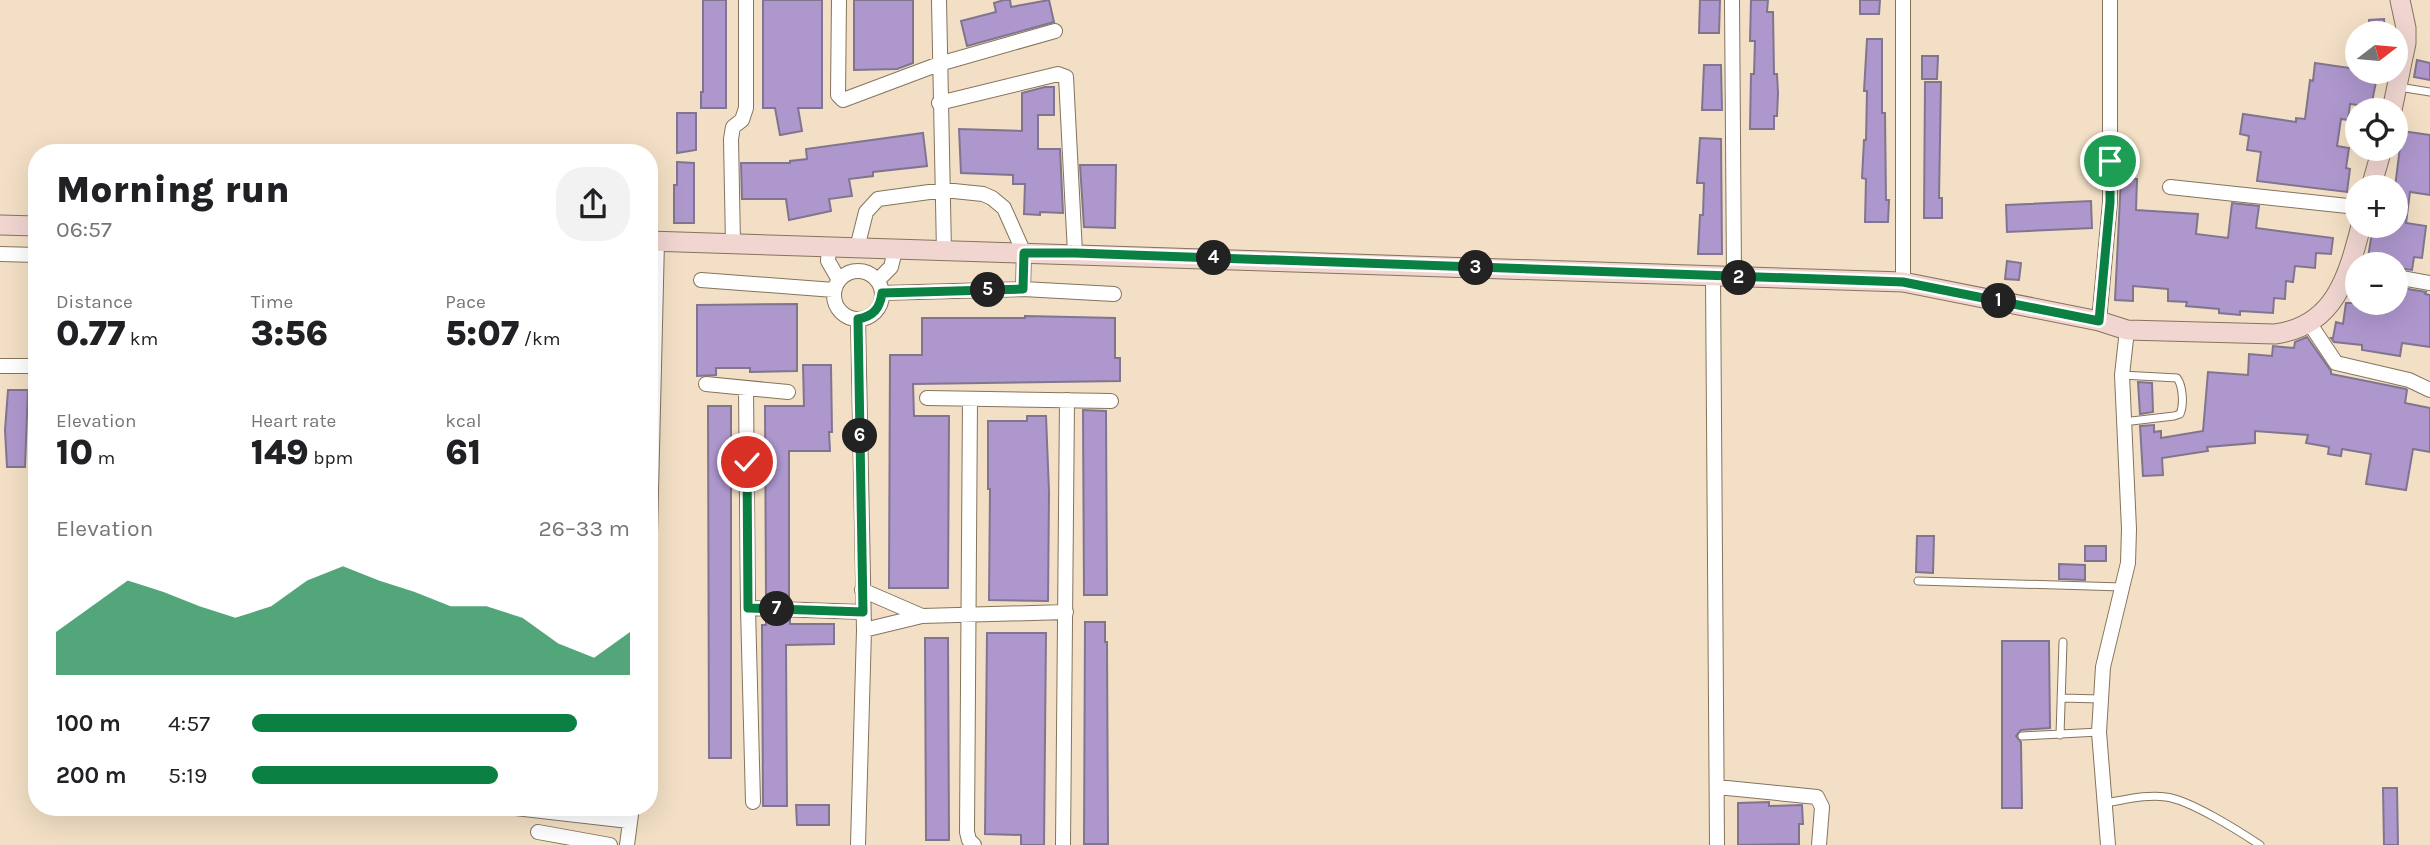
<!DOCTYPE html>
<html lang="en">
<head>
<meta charset="utf-8">
<style>
	:root { --surface:#fff; --page:#f2f2f2; --text:#202124; --muted:#757577; --accent:#0b8043 }
	body { margin:0; font-family:Karla,sans-serif; background:var(--page); color:var(--text); height:100vh; display:flex; flex-direction:column; font-size:26px; white-space:nowrap }
	* { box-sizing:border-box; margin:0 }
	p { font-size:23px; color:var(--muted) }
	.icon { flex:none; width:38px; height:38px; fill:none; stroke:currentColor; stroke-width:2; stroke-linecap:round; stroke-linejoin:round }
	.map { position:relative; flex:1; overflow:hidden }
	.sheet { position:absolute; left:28px; top:144px; width:630px; height:672px; display:flex; flex-direction:column; background:var(--surface); border-radius:28px; box-shadow:0 7px 28px #0002 }
	.sheet>* { flex:none }
	.needle { width:46px; rotate:74deg }
	.buttons { position:absolute; left:2345px; top:21px; display:grid; gap:14px }
	.buttons a { display:grid; place-items:center; width:63px; height:63px; border-radius:50%; background:var(--surface); box-shadow:0 7px 28px #0002; font-size:35px }
	.pin { position:absolute; display:grid; place-items:center; width:60px; height:60px; color:#fff; margin:-30px; border:4px solid #fff; border-radius:50%; box-shadow:0 2px 7px #0007 }
	.km { position:absolute; width:35px; height:35px; margin:-18px; border-radius:50%; background:#222; color:#fff; font-size:19px; line-height:35px; text-align:center }
	.round { display:grid; place-items:center; flex:none; width:74px; height:74px; border-radius:28px; background:var(--page) }
	.summary { display:flex; align-items:center; justify-content:space-between; height:119px; padding:0 28px }
	h1 { font-size:38px; font-weight:800; line-height:52px }
	.metrics { display:grid; grid-template-columns:repeat(3,1fr); gap:10px; height:119px; padding:7px 28px }
	.metrics div { display:grid; align-content:center }
	.metrics b { font-size:35px; font-weight:800 }
	.metrics small { font-size:19px; font-weight:400 }
	.metrics p { font-size:19px }
	.chart { height:196px; padding:14px 28px }
	.chart p { display:flex; justify-content:space-between }
	.chart svg { width:100%; height:126px; margin-top:7px; fill:var(--accent); opacity:.7 }
	ul { padding:0 28px; list-style:none; font-size:23px }
	li { display:grid; grid-template-columns:112px 84px 1fr; align-items:center; height:52px }
	li i { height:18px; border-radius:9px; background:var(--accent) }
	.map>svg:first-child { display:block }
	.building { fill:#ae97cd; stroke:#80758f; stroke-width:2 }
	.lines { fill:none; stroke-linecap:round; stroke-linejoin:round }
	.lane-casing { stroke:#85745c; stroke-width:9 }
	.street-casing { stroke:#85745c; stroke-width:16 }
	.secondary-casing { stroke:#85745c; stroke-width:21 }
	.lane { stroke:#fff; stroke-width:7 }
	.street { stroke:#fff; stroke-width:14 }
	.secondary { stroke:#f0d5d0; stroke-width:19 }
	.route-casing { stroke:#fff; stroke-width:14 }
	.route { stroke:#0b8043; stroke-width:9 }
</style>
</head>
<body>
<div class="map">
<svg width="2430" height="845" viewBox="0 0 2430 845">
	<rect width="100%" height="100%" fill="#f2dfc5"/>
	<path class="building" d="M 703,0 L 726,0 L 726,108 L 701,108 L 701,92 L 703,92 Z
		M 763,0 L 822,0 L 822,108 L 798,108 L 802,131 L 780,135 L 775,108 L 763,108 Z
		M 854,0 L 913,0 L 913,63 L 897,69 L 854,70 Z
		M 1004,0 L 1010,0 L 1011,7 L 1049,0 L 1054,22 L 967,46 L 961,21 L 996,12 L 994,3 Z
		M 1700,0 L 1720,0 L 1719,33 L 1699,33 Z
		M 1751,0 L 1768,0 L 1767,12 L 1773,12 L 1774,74 L 1777,74 L 1778,93 L 1777,116 L 1774,116 L 1774,129 L 1750,129 L 1751,74 L 1754,74 L 1755,41 L 1750,41 Z
		M 1860,0 L 1880,0 L 1879,14 L 1860,14 Z
		M 2384,19 L 2385,33 L 2370,33 L 2369,20 Z
		M 1867,39 L 1882,39 L 1882,113 L 1885,113 L 1886,200 L 1889,200 L 1888,222 L 1865,222 L 1866,179 L 1862,178 L 1864,140 L 1866,140 L 1867,91 L 1864,91 Z
		M 1922,56 L 1938,56 L 1937,79 L 1922,79 Z
		M 2417,60 L 2430,63 L 2430,80 L 2414,77 Z
		M 2315,63 L 2357,69 L 2357,72 L 2378,72 L 2371,107 L 2350,104 L 2348,120 L 2341,119 L 2337,146 L 2349,148 L 2346,168 L 2350,169 L 2347,192 L 2257,181 L 2261,152 L 2247,150 L 2249,136 L 2240,134 L 2243,114 L 2296,122 L 2296,118 L 2305,119 L 2310,80 L 2313,81 Z
		M 1704,65 L 1721,65 L 1722,110 L 1702,110 Z
		M 1925,82 L 1941,82 L 1939,198 L 1942,198 L 1942,218 L 1924,218 Z
		M 1045,87 L 1054,87 L 1054,115 L 1038,115 L 1038,149 L 1060,149 L 1063,213 L 1040,212 L 1040,215 L 1024,214 L 1025,184 L 1013,184 L 1013,175 L 961,173 L 959,129 L 1022,131 L 1022,93 Z
		M 677,113 L 696,113 L 696,150 L 677,153 Z
		M 2402,131 L 2430,135 L 2430,195 L 2410,192 L 2406,223 L 2426,226 L 2422,258 L 2414,257 L 2412,270 L 2396,268 L 2396,264 L 2367,264 L 2373,226 L 2396,226 L 2395,187 Z
		M 923,133 L 927,166 L 873,172 L 873,176 L 849,179 L 852,196 L 829,199 L 831,211 L 789,220 L 786,199 L 742,199 L 741,163 L 790,163 L 790,161 L 807,159 L 806,149 Z
		M 1700,138 L 1721,139 L 1722,254 L 1698,254 L 1700,215 L 1703,215 L 1704,183 L 1697,183 Z
		M 677,162 L 694,163 L 694,223 L 674,223 L 674,185 L 677,185 Z
		M 1080,165 L 1116,165 L 1115,228 L 1084,227 Z
		M 2121,178 L 2137,179 L 2136,210 L 2198,214 L 2196,234 L 2228,238 L 2232,203 L 2259,206 L 2256,228 L 2333,238 L 2331,254 L 2316,253 L 2315,268 L 2295,266 L 2293,282 L 2286,281 L 2285,299 L 2274,298 L 2273,313 L 2240,311 L 2240,315 L 2219,313 L 2219,309 L 2186,306 L 2187,302 L 2168,301 L 2168,289 L 2133,286 L 2133,301 L 2115,300 Z
		M 2091,201 L 2092,228 L 2007,232 L 2006,205 Z
		M 2007,261 L 2021,263 L 2019,280 L 2005,279 Z
		M 2396,287 L 2426,292 L 2425,294 L 2430,295 L 2430,347 L 2402,343 L 2400,356 L 2362,350 L 2362,345 L 2334,342 L 2331,338 L 2333,338 L 2336,322 L 2343,324 L 2346,303 L 2396,303 Z
		M 797,304 L 797,371 L 750,372 L 750,368 L 716,368 L 716,375 L 697,376 L 697,305 Z
		M 1025,316 L 1115,318 L 1115,358 L 1120,358 L 1120,381 L 913,384 L 914,416 L 949,416 L 948,588 L 889,588 L 890,355 L 922,355 L 922,318 L 1025,318 Z
		M 2307,337 L 2331,371 L 2331,374 L 2406,389 L 2407,390 L 2405,403 L 2430,408 L 2430,452 L 2413,449 L 2406,490 L 2366,484 L 2371,454 L 2342,449 L 2341,456 L 2328,454 L 2329,447 L 2306,443 L 2308,435 L 2255,431 L 2255,443 L 2207,447 L 2208,451 L 2162,458 L 2163,475 L 2143,476 L 2140,426 L 2154,425 L 2154,432 L 2161,431 L 2161,438 L 2203,431 L 2208,372 L 2248,375 L 2249,354 L 2272,356 L 2273,346 L 2294,348 L 2295,342 Z
		M 803,365 L 831,365 L 832,432 L 829,432 L 830,451 L 789,451 L 789,600 L 766,599 L 765,406 L 804,406 Z
		M 2138,382 L 2152,383 L 2153,412 L 2140,414 Z
		M 8,390 L 28,390 L 25,467 L 7,467 L 5,430 Z
		M 708,406 L 731,406 L 731,758 L 709,758 Z
		M 1083,410 L 1106,411 L 1107,595 L 1084,595 Z
		M 1027,416 L 1046,416 L 1049,492 L 1048,601 L 989,600 L 990,489 L 988,489 L 988,421 L 1027,421 Z
		M 1917,536 L 1934,536 L 1933,573 L 1916,572 Z
		M 2085,546 L 2106,546 L 2106,561 L 2085,561 Z
		M 2059,564 L 2085,565 L 2085,580 L 2059,579 Z
		M 766,618 L 790,619 L 790,624 L 834,624 L 834,644 L 786,645 L 787,806 L 763,806 L 762,625 L 766,625 Z
		M 1085,622 L 1105,622 L 1105,642 L 1107,642 L 1108,844 L 1084,844 Z
		M 987,633 L 1046,633 L 1044,845 L 1021,845 L 1021,835 L 985,834 Z
		M 925,638 L 948,638 L 949,840 L 926,840 Z
		M 2002,641 L 2049,641 L 2050,728 L 2021,730 L 2016,736 L 2021,742 L 2022,808 L 2002,808 Z
		M 2383,788 L 2397,788 L 2398,845 L 2384,845 Z
		M 1769,802 L 1769,806 L 1802,805 L 1803,824 L 1799,824 L 1799,844 L 1738,845 L 1738,803 Z
		M 796,805 L 829,805 L 829,825 L 797,825 Z"/>
	<g class="lines">
		<defs>
			<path id="lane" d="M 2399,87 L 2430,92
				M 2122,375 L 2177,378 C 2183,386 2184,405 2180,414 L 2174,416 L 2123,422
				M 1918,581 L 2122,587
				M 2061,698 L 2101,699
				M 2060,735 L 2063,642
				M 2022,736 L 2099,732
				M 2105,803 C 2125,800 2146,794 2166,797 C 2190,800 2239,831 2260,845"/>
			<path id="street" d="M 839,0 L 838,95 L 843,100 L 939,64 L 1055,31
				M 939,0 L 944,252
				M 1732,0 L 1734,277
				M 1903,0 L 1903,282
				M 939,103 L 1058,74 L 1066,77 L 1075,253
				M 2170,187 L 2357,207
				M 733,244 L 731,139 L 733,127 L 742,120 L 746,108 L 746,0
				M 829,247 L 828,261 L 839,280
				M 857,248 L 866,212 L 878,199 L 944,190 L 983,194 L 992,198 L 1004,208 L 1024,253 L 1023,289
				M 0,254 L 37,255
				M834 295a24 24 0 1 1 48 0a24 24 0 1 1-48 0Z
				M 1713,276 L 1717,845
				M 2396,277 L 2430,283
				M 701,280 L 834,290
				M 878,280 L 891,267 L 895,250
				M 882,293 L 1023,289 L 1114,294
				M 2099,321 L 2110,202 L 2110,0
				M 2310,324 L 2336,363 L 2409,380 L 2430,390
				M 0,366 L 37,366
				M 706,384 L 788,392
				M 746,389 L 748,608 L 753,802
				M 927,398 L 1111,401
				M 970,399 L 967,832 L 969,840 L 974,845
				M 649,575 L 657,241
				M 862,590 L 922,616 L 864,630
				M 748,608 L 863,612
				M 922,616 L 1066,612
				M 1717,787 L 1817,797 L 1822,807 L 1819,845
				M 506,807 L 629,821
				M 538,832 L 610,845
				M 627,845 L 632,807
				M 858,845 L 864,630 L 858,319
				M 1063,845 L 1067,400
				M 2108,845 L 2099,732 L 2103,667 L 2128,563 L 2129,529 L 2122,375 L 2127,330"/>
			<path id="secondary" d="M 2392,110 L 2406,43 L 2406,28 L 2400,0
				M 2371,187 L 2382,149
				M 0,225 L 37,226
				M 649,241 L 1903,282 L 2099,321 L 2127,330 L 2275,334 C 2335,326 2348,276 2361,226"/>
		</defs>
		<use href="#lane" class="lane-casing"/>
		<use href="#street" class="street-casing"/>
		<use href="#secondary" class="secondary-casing"/>
		<use href="#lane" class="lane"/>
		<use href="#street" class="street"/>
		<use href="#secondary" class="secondary"/>
	</g>
	<g class="lines">
		<defs>
			<path id="route" d="M 747,462 L 748,608 L 863,612 L 858,319 C 874,316 880,308 882,293 L 1023,289 L 1024,253 L 1075,253 L 1903,282 L 2099,321 L 2110,202 L 2110,161"/>
		</defs>
		<use href="#route" class="route-casing"/>
		<use href="#route" class="route"/>
	</g>
</svg>
<div class="buttons">
<a><svg class="needle" viewBox="-14 -14 28 28"><path d="M0-13l5 13h-10z" fill="#e53935"/><path d="M0 13l5-13h-10z" fill="#757577"/></svg></a>
<a><svg class="icon" aria-label="locate" viewBox="0 0 24 24"><circle cx="12" cy="12" r="6"/><path d="M12 2v4M12 18v4M2 12h4M18 12h4"/></svg></a>
<a>+</a>
<a>−</a>
</div>
<div class="pin" style="left:2110px;top:161px;background:#1e9e55"><svg class="icon" aria-label="arrive" viewBox="0 0 24 24"><path d="M6 21V4h12l-3 4 3 4H6"/></svg></div>
<div class="pin" style="left:747px;top:462px;background:#d93025"><svg class="icon" aria-label="check" viewBox="0 0 24 24"><path d="M5 12l5 5 9-10"/></svg></div>
<b class="km" style="left:1999px;top:301px">1</b>
<b class="km" style="left:1739px;top:278px">2</b>
<b class="km" style="left:1476px;top:268px">3</b>
<b class="km" style="left:1214px;top:258px">4</b>
<b class="km" style="left:988px;top:290px">5</b>
<b class="km" style="left:860px;top:436px">6</b>
<b class="km" style="left:777px;top:609px">7</b>
<section class="sheet">
<div class="summary"><div><h1>Morning run</h1><p>06:57</p></div><a class="round"><svg class="icon" aria-label="share" viewBox="0 0 24 24"><path d="M12 15V3M7 8l5-5 5 5M5 13v7h14v-7"/></svg></a></div>
<div class="metrics">
<div><p>Distance</p><b>0.77<small> km</small></b></div>
<div><p>Time</p><b>3:56</b></div>
<div><p>Pace</p><b>5:07<small> /km</small></b></div>
</div>
<div class="metrics">
<div><p>Elevation</p><b>10<small> m</small></b></div>
<div><p>Heart rate</p><b>149<small> bpm</small></b></div>
<div><p>kcal</p><b>61</b></div>
</div>
<div class="chart"><p><span>Elevation</span>26–33 m</p>
<svg viewBox="0 0 160 44" preserveAspectRatio="none"><path d="M0 44V29L10 20L20 11L30 15L40 20L50 24L60 20L70 11L80 6L90 11L100 15L110 20L120 20L130 24L140 33L150 38L160 29V44z"/></svg>
</div>
<ul>
<li><b>100 m</b>4:57<i style="width:86%"></i></li>
<li><b>200 m</b>5:19<i style="width:65%"></i></li>
</ul>
</section>
</div>
</body>
</html>
